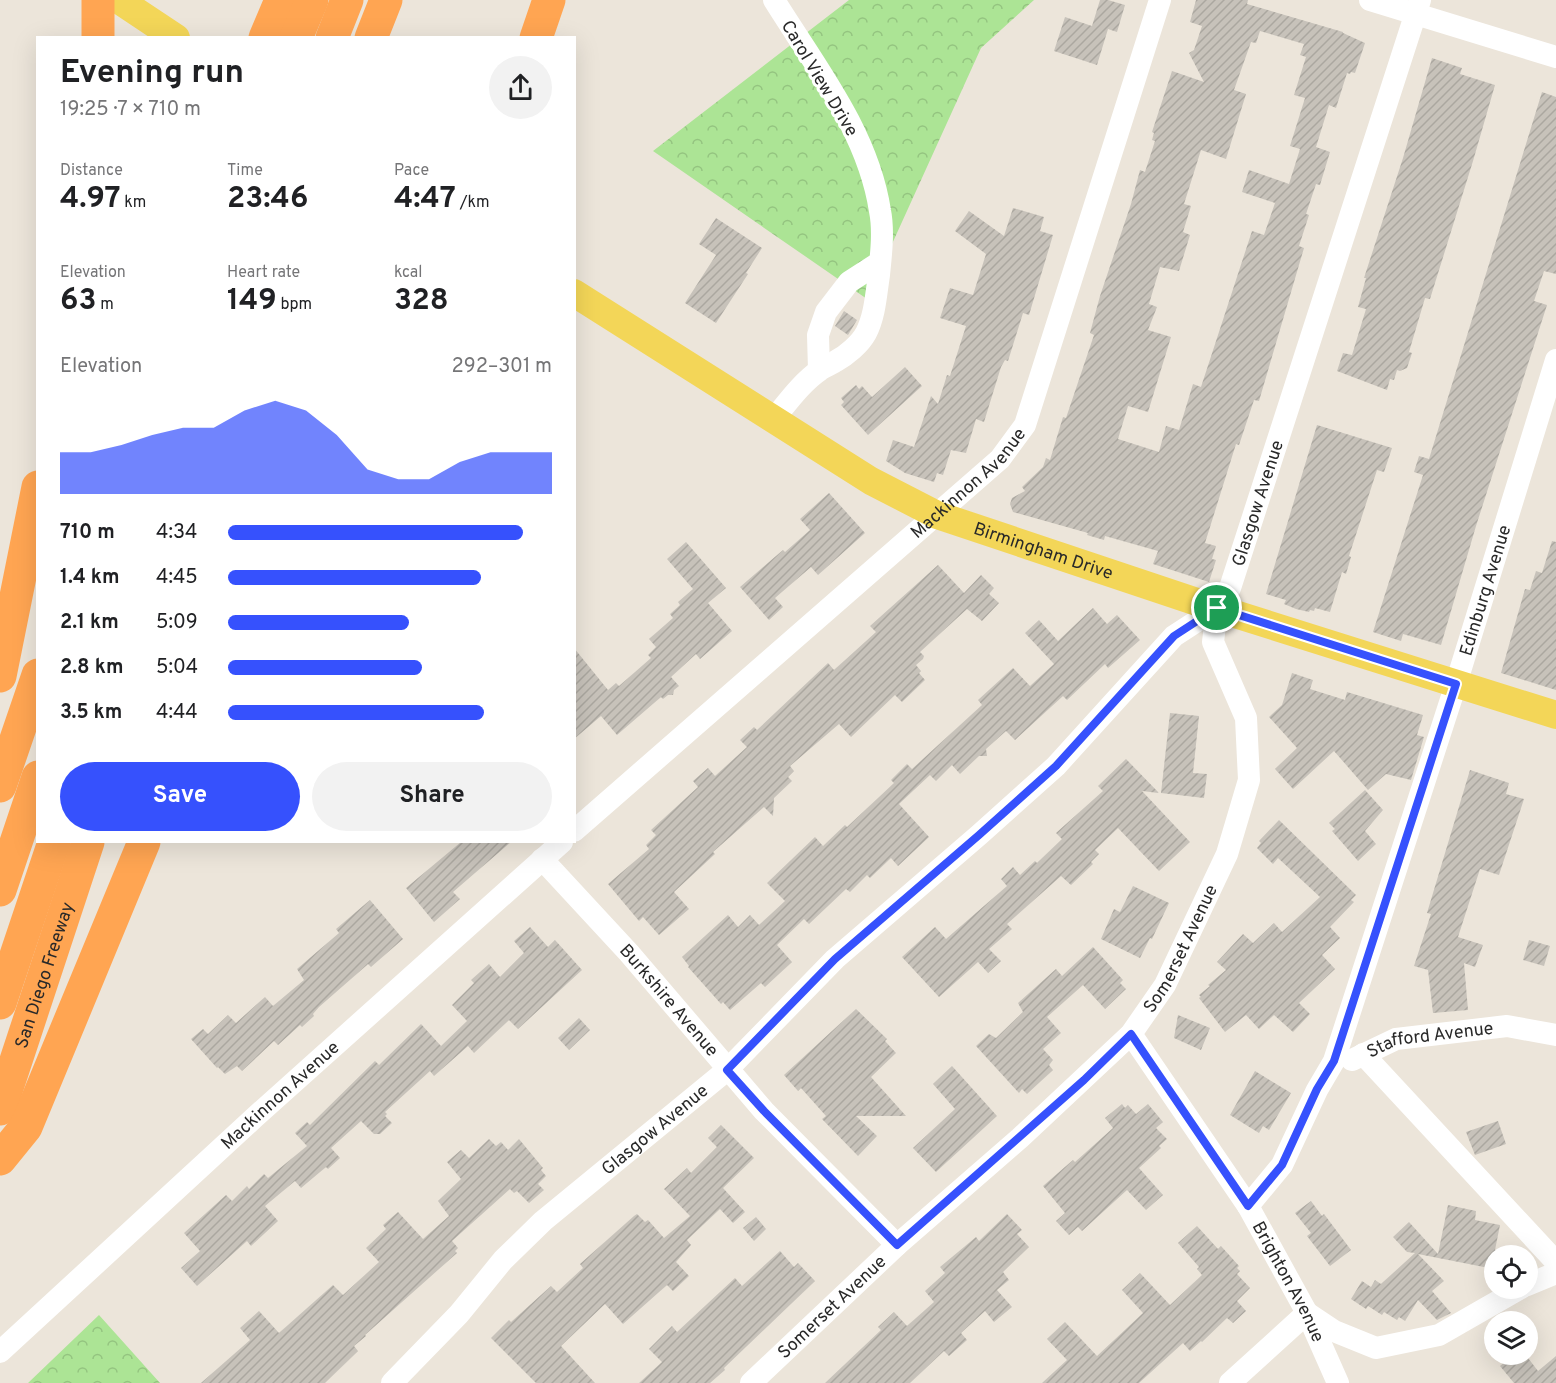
<!DOCTYPE html>
<html lang="en">
<head>
<meta charset="utf-8">
<style>
	:root { --surface:#fff; --page:#f2f2f2; --text:#202124; --muted:#757577; --accent:#3651fd }
	body { margin:0; font-family:Overpass,sans-serif; background:var(--page); color:var(--text); height:100vh; display:flex; flex-direction:column; font-size:22px; white-space:nowrap }
	* { box-sizing:border-box; margin:0 }
	p { font-size:20px; color:var(--muted) }
	.icon { flex:none; width:33px; height:33px; fill:none; stroke:currentColor; stroke-width:2; stroke-linecap:round; stroke-linejoin:round }
	.map { position:relative; flex:1; overflow:hidden }
	.drawer { position:absolute; left:36px; top:36px; width:540px; height:807px; display:flex; flex-direction:column; background:var(--surface); border-radius:0px; box-shadow:0 6px 24px #0002 }
	.drawer>* { flex:none }
	.fabs { position:absolute; left:1484px; top:1245px; display:grid; gap:12px }
	.fabs a { display:grid; place-items:center; width:54px; height:54px; border-radius:50%; background:var(--surface); box-shadow:0 6px 24px #0002; font-size:30px }
	.pin { position:absolute; display:grid; place-items:center; width:51px; height:51px; color:#fff; margin:-26px; border:3px solid #fff; border-radius:50%; box-shadow:0 2px 6px #0007 }
	.round { display:grid; place-items:center; flex:none; width:63px; height:63px; border-radius:32px; background:var(--page) }
	.headline { display:flex; align-items:center; justify-content:space-between; height:102px; padding:0 24px }
	h1 { font-size:33px; font-weight:700; line-height:45px }
	.metrics { display:grid; grid-template-columns:repeat(3,1fr); gap:9px; height:102px; padding:6px 24px }
	.metrics div { display:grid; align-content:center }
	.metrics b { font-size:30px; font-weight:700 }
	.metrics small { font-size:16px; font-weight:400 }
	.metrics p { font-size:16px }
	.chart { height:168px; padding:12px 24px }
	.chart p { display:flex; justify-content:space-between }
	.chart svg { width:100%; height:108px; margin-top:6px; fill:var(--accent); opacity:.7 }
	.button { display:flex; gap:12px; margin-top:auto; padding:12px 24px }
	.button a { flex:1; height:69px; border-radius:36px; background:var(--accent); color:#fff; font-size:24px; font-weight:700; line-height:69px; text-align:center }
	.button a+a { background:var(--page); color:var(--text) }
	ul { padding:0 24px; list-style:none; font-size:20px }
	li { display:grid; grid-template-columns:96px 72px 1fr; align-items:center; height:45px }
	li i { height:15px; border-radius:8px; background:var(--accent) }
	.map>svg:first-child { display:block }
	.forest { fill:url(#forest-crowns) }
	.building { fill:url(#building-hatch); fill-rule:evenodd }
	.lines { fill:none; stroke-linecap:round; stroke-linejoin:round }
	.minor { stroke:#fff; stroke-width:22 }
	.major { stroke:#f3d658; stroke-width:28 }
	.highway { stroke:#ffa552; stroke-width:33 }
	.route-casing { stroke:#fff; stroke-width:12 }
	.route { stroke:#3651fd; stroke-width:8 }
	.labels { text-anchor:middle; stroke-width:6; stroke-linejoin:round; paint-order:stroke }
	.street-label { font-size:18px; fill:#292929; stroke:#fff }
</style>
</head>
<body>
<div class="map">
<svg width="1556" height="1383" viewBox="0 0 1556 1383">
	<defs>
		<pattern id="forest-crowns" width="20" height="18" patternUnits="userSpaceOnUse" patternTransform="scale(1.5)"><rect width="20" height="18" fill="#ace495"/><path d="M2 6a3 3 0 1 1 6 0M12 15a3 3 0 1 1 6 0" fill="none" stroke="#94c480"/></pattern>
		<pattern id="building-hatch" width="6" height="6" patternUnits="userSpaceOnUse" patternTransform="scale(1.5)"><rect width="6" height="6" fill="#c7c2ba"/><path d="M-1 1l2-2M0 6l6-6M5 7l2-2" fill="none" stroke="#aba7a0"/></pattern>
	</defs>
	<rect width="100%" height="100%" fill="#ece5da"/>
	<path class="forest" d="M 849,0 L 1034,0 L 981,48 L 867,299 L 653,151 Z
		M 99,1315 L 160,1383 L 28,1383 Z"/>
	<path class="building" d="M 1100,0 L 1108,0 L 1125,5 L 1117,32 L 1108,29 L 1097,65 L 1054,51 L 1065,17 L 1092,26 Z
		M 1196,0 L 1248,0 L 1247,4 L 1343,32 L 1343,33 L 1365,43 L 1355,73 L 1351,72 L 1350,74 L 1347,73 L 1336,108 L 1329,105 L 1316,147 L 1330,152 L 1320,185 L 1316,184 L 1306,214 L 1309,215 L 1299,246 L 1304,248 L 1259,401 L 1254,400 L 1239,445 L 1236,444 L 1205,543 L 1216,546 L 1212,559 L 1216,560 L 1209,582 L 1153,564 L 1158,551 L 1105,536 L 1104,540 L 1087,535 L 1088,533 L 1013,512 L 1010,504 L 1012,498 L 1025,491 L 1022,487 L 1043,467 L 1046,458 L 1050,460 L 1063,417 L 1066,418 L 1094,335 L 1090,333 L 1100,296 L 1131,204 L 1140,170 L 1145,172 L 1155,141 L 1152,140 L 1154,133 L 1152,132 L 1172,71 L 1204,82 L 1189,53 L 1194,50 L 1202,26 L 1190,22 ZM 1260,31 L 1304,44 L 1300,55 L 1306,57 L 1294,95 L 1305,98 L 1290,146 L 1300,149 L 1289,184 L 1249,170 L 1242,192 L 1275,203 L 1264,235 L 1252,231 L 1201,387 L 1193,384 L 1179,430 L 1166,426 L 1159,452 L 1118,439 L 1128,406 L 1148,412 L 1171,337 L 1148,330 L 1157,307 L 1149,304 L 1160,267 L 1179,271 L 1190,235 L 1183,232 L 1191,206 L 1184,204 L 1201,150 L 1226,159 L 1246,94 L 1234,90 L 1251,42 L 1256,43 Z
		M 1432,58 L 1462,68 L 1460,74 L 1495,85 L 1473,161 L 1430,299 L 1425,298 L 1409,352 L 1412,353 L 1407,368 L 1400,371 L 1397,370 L 1394,380 L 1390,379 L 1387,390 L 1337,371 L 1343,353 L 1352,355 L 1366,309 L 1358,307 L 1366,278 L 1364,278 L 1403,158 Z
		M 1542,92 L 1556,97 L 1556,274 L 1544,271 L 1534,301 L 1547,305 L 1476,526 L 1441,645 L 1403,634 L 1401,641 L 1373,632 L 1423,475 L 1414,472 L 1419,456 L 1429,459 Z
		M 1013,208 L 1044,217 L 1040,231 L 1053,235 L 1029,315 L 1023,313 L 1008,361 L 1005,360 L 1001,367 L 984,422 L 976,419 L 966,453 L 951,450 L 943,475 L 937,473 L 934,482 L 905,473 L 886,461 L 893,440 L 914,447 L 931,396 L 938,404 L 947,375 L 950,376 L 966,326 L 940,318 L 950,288 L 973,295 L 986,254 L 955,231 L 969,211 L 1004,236 Z
		M 716,218 L 762,248 L 746,273 L 748,274 L 716,323 L 685,303 L 716,255 L 699,244 Z
		M 844,311 L 857,320 L 848,335 L 835,326 Z
		M 905,367 L 922,386 L 868,435 L 841,405 L 844,402 L 841,398 L 856,385 L 859,389 L 862,386 L 872,397 Z
		M 1317,425 L 1392,448 L 1384,472 L 1377,470 L 1349,556 L 1351,557 L 1346,574 L 1342,572 L 1330,612 L 1315,608 L 1314,611 L 1310,610 L 1309,612 L 1296,609 L 1284,604 L 1286,600 L 1266,594 Z
		M 829,493 L 865,533 L 818,575 L 811,567 L 775,598 L 783,607 L 769,620 L 740,587 L 783,550 L 785,552 L 810,530 L 800,519 Z
		M 1552,541 L 1556,542 L 1556,690 L 1501,673 L 1525,589 L 1530,590 L 1536,571 L 1542,573 Z
		M 686,542 L 726,588 L 708,603 L 732,631 L 700,659 L 696,654 L 671,677 L 679,686 L 674,690 L 673,695 L 668,695 L 663,699 L 661,697 L 617,735 L 601,716 L 574,739 L 574,648 L 608,690 L 616,683 L 619,686 L 651,658 L 648,655 L 656,647 L 649,639 L 673,618 L 670,614 L 680,605 L 678,602 L 693,589 L 667,559 Z
		M 938,565 L 964,593 L 981,575 L 994,588 L 989,594 L 999,603 L 982,621 L 967,609 L 920,652 L 924,656 L 923,659 L 916,665 L 921,671 L 919,673 L 925,680 L 902,702 L 895,695 L 851,737 L 839,724 L 790,766 L 794,771 L 788,777 L 792,781 L 774,798 L 773,816 L 764,807 L 713,852 L 715,854 L 674,892 L 689,909 L 659,935 L 643,917 L 639,921 L 608,884 L 649,849 L 646,845 L 656,835 L 651,830 L 698,787 L 693,781 L 708,768 L 715,776 L 747,747 L 740,740 L 754,727 L 757,730 L 828,663 L 834,670 L 876,632 L 870,626 Z
		M 1093,608 L 1107,624 L 1117,615 L 1140,640 L 1108,668 L 1105,664 L 1067,700 L 1063,696 L 1015,740 L 1006,731 L 986,749 L 987,756 L 979,756 L 960,774 L 952,765 L 936,781 L 930,775 L 899,804 L 929,837 L 898,866 L 891,858 L 870,878 L 867,875 L 850,892 L 846,889 L 809,924 L 804,919 L 777,945 L 792,962 L 765,987 L 761,983 L 730,1010 L 723,1002 L 721,1004 L 688,967 L 689,966 L 682,957 L 728,915 L 738,927 L 750,915 L 759,925 L 785,901 L 767,883 L 815,837 L 823,846 L 845,825 L 847,827 L 894,783 L 891,780 L 907,764 L 912,769 L 982,705 L 978,700 L 1013,668 L 1030,686 L 1054,664 L 1025,633 L 1039,620 L 1058,641 Z
		M 1292,673 L 1313,680 L 1310,689 L 1345,700 L 1347,692 L 1423,715 L 1417,735 L 1424,737 L 1411,780 L 1386,774 L 1368,790 L 1334,751 L 1293,789 L 1275,769 L 1297,748 L 1269,717 L 1282,705 Z
		M 1170,713 L 1199,716 L 1193,773 L 1207,774 L 1204,798 L 1161,793 Z
		M 1126,759 L 1159,793 L 1142,791 L 1190,842 L 1159,871 L 1118,828 L 1095,850 L 1099,854 L 1091,862 L 1093,864 L 1071,885 L 1061,876 L 1007,924 L 1012,929 L 989,949 L 1001,961 L 988,973 L 978,962 L 939,997 L 902,957 L 935,927 L 946,939 L 1007,886 L 1001,879 L 1013,867 L 1020,875 L 1035,861 L 1037,863 L 1062,839 L 1056,833 L 1103,791 L 1098,786 Z
		M 1470,770 L 1509,783 L 1506,794 L 1524,799 L 1499,875 L 1480,869 L 1458,937 L 1483,945 L 1475,967 L 1464,963 L 1468,1010 L 1433,1013 L 1428,970 L 1414,966 L 1431,914 L 1427,913 Z
		M 1365,790 L 1383,810 L 1365,831 L 1376,844 L 1358,861 L 1332,831 L 1335,829 L 1329,823 Z
		M 1279,820 L 1356,895 L 1351,900 L 1354,902 L 1330,927 L 1340,938 L 1322,955 L 1335,969 L 1299,1003 L 1310,1014 L 1293,1032 L 1274,1015 L 1259,1029 L 1246,1015 L 1225,1032 L 1199,998 L 1201,997 L 1199,995 L 1210,986 L 1208,985 L 1226,970 L 1217,962 L 1243,934 L 1253,943 L 1274,923 L 1282,932 L 1320,897 L 1278,858 L 1273,864 L 1257,848 L 1261,843 L 1259,841 Z
		M 461,842 L 511,842 L 453,892 L 460,899 L 434,922 L 406,888 Z
		M 1133,886 L 1169,903 L 1152,939 L 1150,938 L 1140,958 L 1101,939 L 1114,909 L 1120,912 Z
		M 370,900 L 403,939 L 371,967 L 368,964 L 367,965 L 319,1007 L 313,1014 L 314,1016 L 302,1027 L 300,1025 L 278,1045 L 274,1041 L 242,1071 L 237,1066 L 225,1074 L 218,1067 L 217,1068 L 191,1039 L 203,1029 L 208,1034 L 228,1015 L 236,1023 L 265,997 L 273,1006 L 304,980 L 297,969 L 339,933 L 336,929 Z
		M 530,927 L 548,947 L 555,940 L 582,970 L 518,1029 L 509,1020 L 474,1053 L 468,1046 L 434,1076 L 430,1071 L 385,1112 L 387,1114 L 385,1116 L 392,1123 L 380,1134 L 374,1134 L 361,1121 L 331,1148 L 340,1158 L 328,1169 L 326,1167 L 301,1188 L 295,1181 L 265,1206 L 278,1221 L 251,1246 L 247,1241 L 197,1286 L 181,1268 L 200,1251 L 184,1233 L 226,1195 L 232,1201 L 247,1186 L 249,1189 L 264,1174 L 268,1178 L 307,1146 L 295,1133 L 307,1122 L 310,1125 L 375,1061 L 379,1065 L 421,1024 L 441,1046 L 467,1021 L 452,1005 L 474,983 L 471,980 L 489,964 L 500,977 L 524,953 L 514,941 Z
		M 1529,940 L 1550,946 L 1544,966 L 1523,960 Z
		M 1093,947 L 1123,980 L 1120,983 L 1126,989 L 1105,1009 L 1083,985 L 1047,1017 L 1061,1033 L 1043,1049 L 1053,1060 L 1049,1065 L 1053,1070 L 1027,1094 L 1022,1089 L 1019,1093 L 976,1046 L 989,1034 L 996,1038 L 1023,1012 L 1018,1003 L 1056,969 L 1062,976 Z
		M 856,1009 L 887,1039 L 885,1041 L 896,1053 L 871,1077 L 906,1116 L 856,1116 L 877,1136 L 858,1156 L 822,1119 L 826,1116 L 801,1088 L 798,1091 L 784,1075 Z
		M 1178,1015 L 1210,1028 L 1201,1050 L 1174,1038 Z
		M 579,1018 L 590,1030 L 569,1050 L 558,1038 Z
		M 952,1066 L 997,1116 L 936,1172 L 913,1148 L 955,1109 L 933,1084 Z
		M 1255,1071 L 1291,1093 L 1269,1130 L 1263,1126 L 1259,1133 L 1230,1115 Z
		M 1122,1104 L 1125,1108 L 1128,1105 L 1136,1114 L 1148,1104 L 1163,1122 L 1156,1128 L 1167,1139 L 1159,1146 L 1161,1148 L 1139,1168 L 1163,1195 L 1146,1210 L 1127,1190 L 1082,1231 L 1078,1227 L 1069,1235 L 1056,1221 L 1065,1213 L 1043,1186 L 1073,1160 L 1075,1162 L 1113,1128 L 1105,1118 Z
		M 1498,1121 L 1506,1144 L 1475,1155 L 1466,1132 Z
		M 721,1125 L 754,1158 L 723,1188 L 745,1212 L 733,1223 L 720,1209 L 687,1240 L 691,1245 L 676,1262 L 689,1276 L 673,1291 L 667,1285 L 623,1324 L 605,1304 L 561,1346 L 595,1383 L 536,1383 L 491,1338 L 509,1320 L 511,1322 L 551,1286 L 557,1292 L 583,1268 L 580,1264 L 634,1216 L 637,1214 L 645,1222 L 648,1220 L 664,1238 L 690,1216 L 664,1189 L 687,1168 L 691,1173 L 717,1147 L 708,1138 Z
		M 489,1139 L 496,1146 L 501,1142 L 508,1150 L 519,1139 L 543,1168 L 541,1170 L 546,1176 L 538,1184 L 544,1190 L 529,1203 L 517,1191 L 514,1193 L 510,1189 L 452,1241 L 458,1248 L 455,1251 L 457,1253 L 365,1335 L 366,1336 L 354,1346 L 358,1351 L 325,1383 L 201,1383 L 250,1340 L 240,1328 L 259,1311 L 279,1333 L 333,1285 L 343,1295 L 379,1262 L 366,1248 L 386,1229 L 383,1225 L 398,1212 L 423,1239 L 449,1216 L 438,1201 L 461,1179 L 447,1162 L 461,1150 L 469,1158 Z
		M 1311,1201 L 1322,1216 L 1324,1214 L 1351,1250 L 1330,1266 L 1307,1236 L 1311,1233 L 1295,1213 Z
		M 1448,1205 L 1476,1211 L 1475,1220 L 1500,1225 L 1495,1250 L 1497,1250 L 1497,1256 L 1494,1256 L 1494,1269 L 1418,1254 L 1444,1281 L 1432,1291 L 1451,1313 L 1437,1320 L 1418,1300 L 1405,1321 L 1399,1317 L 1397,1320 L 1384,1312 L 1382,1315 L 1368,1306 L 1366,1309 L 1351,1299 L 1362,1281 L 1371,1287 L 1375,1280 L 1381,1284 L 1415,1253 L 1407,1252 L 1393,1237 L 1409,1222 L 1438,1254 Z
		M 1007,1214 L 1022,1230 L 1017,1234 L 1029,1247 L 1003,1272 L 1009,1280 L 997,1290 L 1012,1307 L 994,1322 L 985,1311 L 961,1333 L 967,1340 L 949,1356 L 944,1351 L 910,1383 L 825,1383 L 881,1330 L 878,1327 L 894,1312 L 907,1326 L 934,1302 L 925,1291 L 945,1273 L 940,1267 L 976,1237 L 979,1241 Z
		M 756,1217 L 766,1229 L 754,1241 L 743,1228 Z
		M 1197,1226 L 1218,1249 L 1221,1246 L 1239,1266 L 1237,1268 L 1240,1271 L 1237,1274 L 1250,1288 L 1237,1301 L 1246,1311 L 1233,1323 L 1227,1318 L 1202,1342 L 1201,1341 L 1190,1351 L 1183,1343 L 1139,1383 L 1042,1383 L 1067,1360 L 1047,1339 L 1065,1322 L 1097,1356 L 1143,1313 L 1122,1290 L 1140,1273 L 1170,1305 L 1202,1275 L 1197,1269 L 1199,1267 L 1178,1243 Z
		M 780,1251 L 794,1267 L 798,1263 L 815,1281 L 724,1368 L 725,1370 L 710,1383 L 639,1383 L 662,1362 L 649,1349 L 672,1326 L 677,1332 L 735,1278 L 742,1286 Z
		M 1514,1354 L 1525,1354 L 1538,1371 L 1556,1356 L 1556,1383 L 1514,1383 L 1500,1366 Z"/>
	<g class="lines">
		<g class="minor">
			<path d="M 1370,0 L 1556,57"/>
			<path d="M 819,370 L 818,335 L 826,312 L 849,282 L 880,262"/>
			<path d="M 773,420 C 787,403 802,382 820,370 C 825,366 831,365 836,361 C 847,355 860,344 866,333 C 875,316 876,294 879,275 C 881,255 884,231 880,211 C 868,132 815,66 774,0"/>
			<path id="s1" d="M 574,831 L 1000,459 L 1025,425 L 1160,0"/>
			<path id="s2" d="M 542,859 L 629,953 L 764,1111 L 897,1245"/>
			<path id="s3" d="M 1131,1034 L 1248,1206 L 1307,1313 L 1338,1383"/>
			<path d="M 1363,1054 L 1556,1262"/>
			<path id="s4" d="M 1352,1060 L 1396,1039 L 1507,1026 L 1556,1035"/>
			<path id="s5" d="M 1248,1206 L 1282,1165 L 1317,1090 L 1334,1061 L 1456,684 L 1556,360"/>
			<path d="M 1527,1285 L 1556,1273"/>
			<path id="s6" d="M 0,1352 L 255,1117 L 562,842"/>
			<path id="s7" d="M 392,1383 L 459,1314 L 503,1260 L 543,1221 L 727,1070 L 835,959 L 979,835 L 1056,766 L 1174,636 L 1217,608 L 1230,588 L 1420,0"/>
			<path id="s8" d="M 751,1383 L 897,1245 L 1020,1138 L 1131,1034 L 1165,985 L 1227,854 L 1249,780 L 1246,718 L 1213,642 L 1217,608"/>
			<path d="M 1230,1383 L 1307,1313 L 1334,1331 L 1376,1348 L 1439,1335 L 1521,1288"/>
		</g>
		<g class="major">
			<path d="M 119,0 L 176,38"/>
			<path id="s9" d="M 574,293 L 871,481 L 937,515 L 1203,604 L 1556,715"/>
		</g>
		<g class="highway">
			<path d="M 98,38 L 98,0"/>
			<path d="M 265,38 L 281,0"/>
			<path d="M 296,38 L 312,0"/>
			<path d="M 332,38 L 347,0"/>
			<path d="M 371,38 L 386,0"/>
			<path d="M 536,38 L 549,0"/>
			<path d="M 0,676 L 38,487"/>
			<path d="M 0,786 L 38,675"/>
			<path d="M 0,890 L 38,777"/>
			<path d="M 0,1003 L 54,842"/>
			<path id="s10" d="M 0,1109 L 88,842"/>
			<path d="M 0,1159 L 26,1127 L 144,842"/>
		</g>
	</g>
	<g class="lines">
		<defs>
			<path id="route" d="M 1217,608 L 1456,684 L 1334,1061 L 1317,1089 L 1282,1165 L 1248,1206 L 1131,1034 L 1084,1080 L 897,1245 L 764,1111 L 727,1070 L 835,959 L 979,835 L 1056,766 L 1174,636 Z"/>
		</defs>
		<use href="#route" class="route-casing"/>
		<use href="#route" class="route"/>
	</g>
	<g class="labels">
		<g class="street-label">
			<text transform="translate(820 78) rotate(59)" y="6">Carol View Drive</text>
			<text dy="6" stroke="none"><textPath href="#s1" startOffset="526">Mackinnon Avenue</textPath></text>
			<text dy="6" stroke="none"><textPath href="#s7" startOffset="1248">Glasgow Avenue</textPath></text>
			<text dy="6" stroke="none"><textPath href="#s9" startOffset="538">Birmingham Drive</textPath></text>
			<text dy="6" stroke="none"><textPath href="#s5" startOffset="664">Edinburg Avenue</textPath></text>
			<text dy="6" stroke="none"><textPath href="#s8" startOffset="615">Somerset Avenue</textPath></text>
			<text dy="6" stroke="none"><textPath href="#s10" startOffset="141">San Diego Freeway</textPath></text>
			<text dy="6" stroke="none"><textPath href="#s2" startOffset="190">Burkshire Avenue</textPath></text>
			<text dy="6" stroke="none"><textPath href="#s4" startOffset="82">Stafford Avenue</textPath></text>
			<text dy="6" stroke="none"><textPath href="#s6" startOffset="380">Mackinnon Avenue</textPath></text>
			<text dy="6" stroke="none"><textPath href="#s7" startOffset="366">Glasgow Avenue</textPath></text>
			<text dy="6" stroke="none"><textPath href="#s3" startOffset="294">Brighton Avenue</textPath></text>
			<text dy="6" stroke="none"><textPath href="#s8" startOffset="111">Somerset Avenue</textPath></text>
		</g>
	</g>
</svg>
<div class="fabs">
<a><svg class="icon" aria-label="locate" viewBox="0 0 24 24"><circle cx="12" cy="12" r="6"/><path d="M12 2v4M12 18v4M2 12h4M18 12h4"/></svg></a>
<a><svg class="icon" aria-label="layers" viewBox="0 0 24 24"><path d="M12 4l9 5-9 5-9-5zM3 14l9 5 9-5"/></svg></a>
</div>
<div class="pin" style="left:1217px;top:608px;background:#1e9e55"><svg class="icon" aria-label="arrive" viewBox="0 0 24 24"><path d="M6 21V4h12l-3 4 3 4H6"/></svg></div>
<section class="drawer">
<div class="headline"><div><h1>Evening run</h1><p>19:25 · 7 × 710 m</p></div><a class="round"><svg class="icon" aria-label="share" viewBox="0 0 24 24"><path d="M12 15V3M7 8l5-5 5 5M5 13v7h14v-7"/></svg></a></div>
<div class="metrics">
<div><p>Distance</p><b>4.97<small> km</small></b></div>
<div><p>Time</p><b>23:46</b></div>
<div><p>Pace</p><b>4:47<small> /km</small></b></div>
</div>
<div class="metrics">
<div><p>Elevation</p><b>63<small> m</small></b></div>
<div><p>Heart rate</p><b>149<small> bpm</small></b></div>
<div><p>kcal</p><b>328</b></div>
</div>
<div class="chart"><p><span>Elevation</span>292–301 m</p>
<svg viewBox="0 0 160 44" preserveAspectRatio="none"><path d="M0 44V27L10 27L20 24L30 20L40 17L50 17L60 10L70 6L80 10L90 20L100 34L110 38L120 38L130 31L140 27L150 27L160 27V44z"/></svg>
</div>
<ul>
<li><b>710 m</b>4:34<i style="width:91%"></i></li>
<li><b>1.4 km</b>4:45<i style="width:78%"></i></li>
<li><b>2.1 km</b>5:09<i style="width:56%"></i></li>
<li><b>2.8 km</b>5:04<i style="width:60%"></i></li>
<li><b>3.5 km</b>4:44<i style="width:79%"></i></li>
</ul>
<div class="button"><a>Save</a><a>Share</a></div>
</section>
</div>
</body>
</html>
